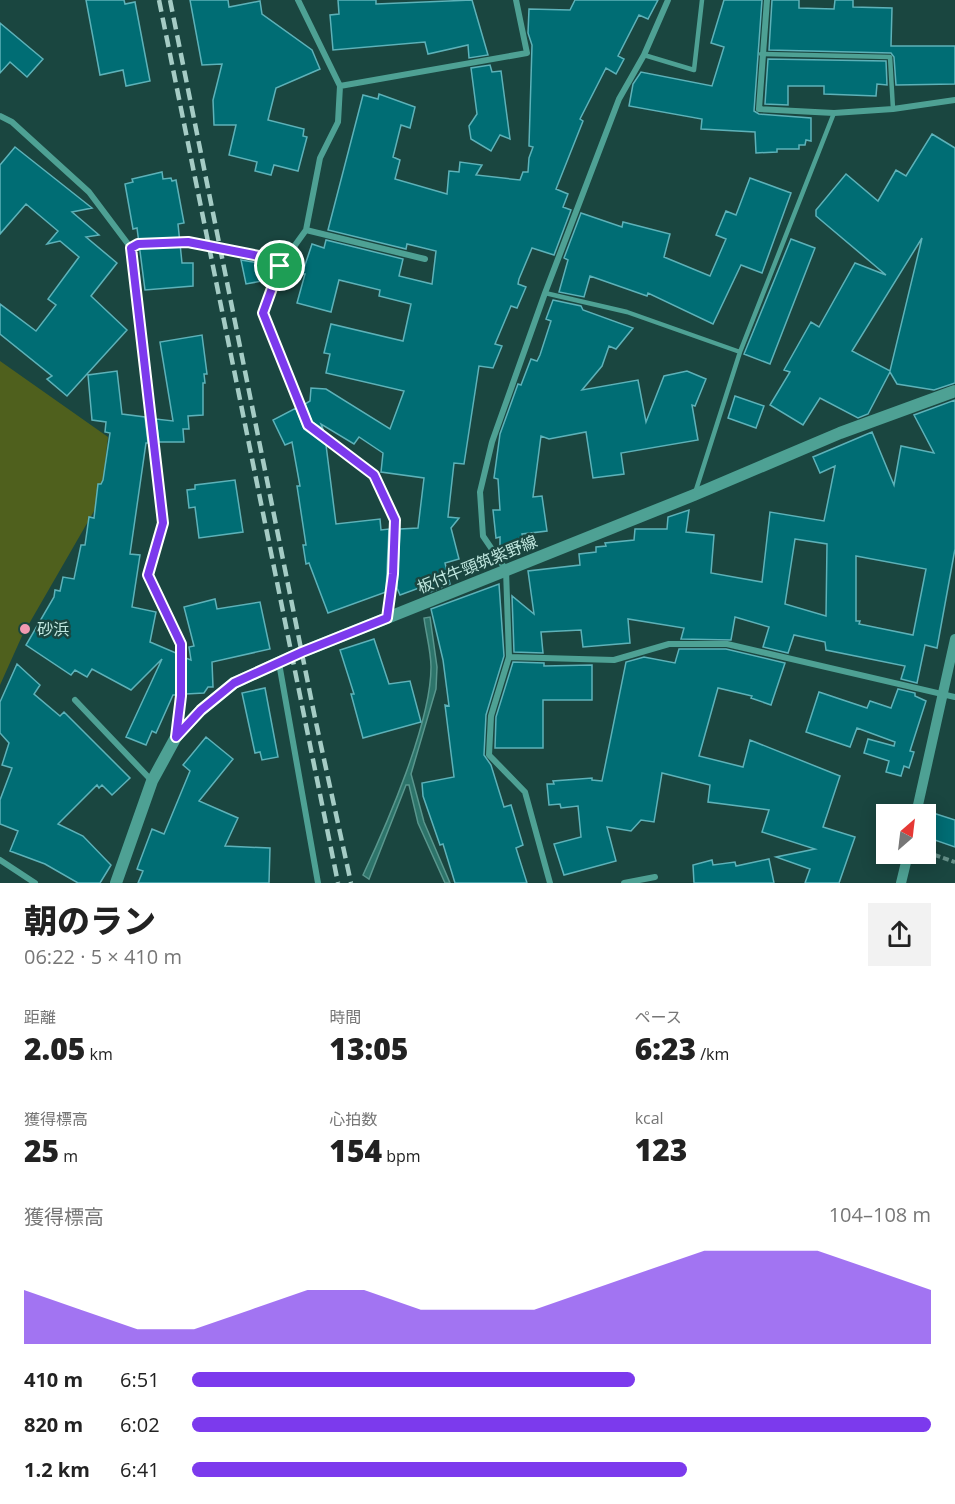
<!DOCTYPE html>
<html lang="ja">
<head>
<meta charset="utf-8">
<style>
	:root { --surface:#fff; --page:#f2f2f2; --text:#222; --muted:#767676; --accent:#7c3aed }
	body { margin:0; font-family:"Open Sans","Noto Sans JP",sans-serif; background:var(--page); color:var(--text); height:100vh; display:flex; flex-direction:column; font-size:22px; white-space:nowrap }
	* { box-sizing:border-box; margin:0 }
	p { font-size:20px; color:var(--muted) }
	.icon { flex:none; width:33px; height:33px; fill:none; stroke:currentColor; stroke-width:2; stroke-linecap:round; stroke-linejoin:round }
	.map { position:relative; height:883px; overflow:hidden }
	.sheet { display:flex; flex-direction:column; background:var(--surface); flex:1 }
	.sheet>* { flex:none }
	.needle { width:39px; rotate:28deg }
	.tools { position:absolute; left:876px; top:804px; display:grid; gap:12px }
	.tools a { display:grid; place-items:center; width:60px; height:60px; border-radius:0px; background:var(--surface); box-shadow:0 3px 15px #0003; font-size:30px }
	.pin { position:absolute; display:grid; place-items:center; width:51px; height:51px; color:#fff; margin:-26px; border:3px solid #fff; border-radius:50%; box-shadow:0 2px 6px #0007 }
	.round { display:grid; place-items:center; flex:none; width:63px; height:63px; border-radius:0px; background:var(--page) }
	.overview { display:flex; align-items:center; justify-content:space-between; height:102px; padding:0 24px }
	h1 { font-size:33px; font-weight:800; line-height:45px }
	.metrics { display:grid; grid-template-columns:repeat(3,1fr); gap:9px; height:102px; padding:6px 24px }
	.metrics div { display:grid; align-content:center }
	.metrics b { font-size:30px; font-weight:800 }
	.metrics small { font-size:16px; font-weight:400 }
	.metrics p { font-size:16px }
	.chart { height:168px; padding:12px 24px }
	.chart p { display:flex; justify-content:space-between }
	.chart svg { width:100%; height:108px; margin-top:6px; fill:var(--accent); opacity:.7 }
	ul { padding:0 24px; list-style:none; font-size:20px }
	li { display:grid; grid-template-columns:96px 72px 1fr; align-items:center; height:45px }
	li i { height:15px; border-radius:8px; background:var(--accent) }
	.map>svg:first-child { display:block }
	.green { fill:#4f601d }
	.water { fill:#2d746a; stroke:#59968d; stroke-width:1.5 }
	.building { fill:#006d74; stroke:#5db2b9; stroke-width:1.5; fill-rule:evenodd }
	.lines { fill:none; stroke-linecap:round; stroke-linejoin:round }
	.path { stroke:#648e87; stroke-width:4; stroke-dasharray:6 3; stroke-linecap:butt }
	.service { stroke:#4ea194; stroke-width:4.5 }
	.minor { stroke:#4ea194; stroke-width:6 }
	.tertiary { stroke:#4ea194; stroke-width:10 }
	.secondary { stroke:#4ea194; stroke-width:12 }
	.rail { stroke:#a5ccc5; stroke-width:4.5; stroke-dasharray:12 6; stroke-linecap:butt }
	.route-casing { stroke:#fff; stroke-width:12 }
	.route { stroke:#7c3aed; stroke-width:8 }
	.poi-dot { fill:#f19ab1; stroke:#1a4640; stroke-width:2 }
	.labels { text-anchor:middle; stroke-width:5; stroke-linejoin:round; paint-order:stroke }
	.street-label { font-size:16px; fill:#c0e7df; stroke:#1a4640 }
	.poi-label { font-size:16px; fill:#c0e7df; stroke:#1a4640; text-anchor:start }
</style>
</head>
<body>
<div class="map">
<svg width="955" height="883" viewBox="0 0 955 883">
	<rect width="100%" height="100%" fill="#1a4640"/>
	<path class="green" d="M 0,361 L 108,437 L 101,499 L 22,636 L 0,685 Z"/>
	<path class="water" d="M 430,617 L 437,667 L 436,689 L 411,774 L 424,822 L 450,883 L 445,883 L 418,823 L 409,785 L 406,785 L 369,879 L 363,875 C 387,824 431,723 431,667 C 431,651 426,634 424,618 Z"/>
	<path class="building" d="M 86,0 L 124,0 L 125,4 L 135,2 L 150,81 L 126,86 L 123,70 L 100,75 Z
		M 190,0 L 228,0 L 229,7 L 260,1 L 262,14 L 312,50 L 320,69 L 276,88 L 268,120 L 304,129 L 303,136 L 307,137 L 298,171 L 274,165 L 271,175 L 255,171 L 257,162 L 229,155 L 236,125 L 214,125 L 213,100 L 222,64 L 202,65 Z
		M 338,0 L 376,0 L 376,4 L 472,0 L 488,55 L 469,58 L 468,45 L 428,54 L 425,42 L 333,50 L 330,15 L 339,14 Z
		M 575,0 L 658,0 L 648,19 L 639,15 L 618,56 L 624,59 L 616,74 L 606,68 L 580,119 L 583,121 L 556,189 L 568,194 L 563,207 L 571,210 L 554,255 L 532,248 L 519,279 L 518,284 L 526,287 L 517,308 L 511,306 L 495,344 L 502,346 L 493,368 L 479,366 L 464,464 L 454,463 L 448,517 L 459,518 L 451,528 L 459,559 L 445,563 L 450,584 L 428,593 L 427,585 L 400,595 L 397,588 L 400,529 L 418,528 L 424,478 L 381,472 L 383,453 L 359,437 L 354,444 L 321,424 L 323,429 L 312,422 L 305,404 L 310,401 L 311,388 L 326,389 L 390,429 L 404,391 L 326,373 L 330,354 L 324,353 L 331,324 L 403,341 L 411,304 L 379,296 L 380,290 L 339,280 L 331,312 L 297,303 L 305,274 L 302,274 L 312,244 L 324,248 L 326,240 L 403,259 L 399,276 L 432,284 L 436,251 L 407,244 L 406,249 L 328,230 L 363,95 L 378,99 L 379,94 L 415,107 L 410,128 L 401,125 L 393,157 L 400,160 L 395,179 L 447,194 L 449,171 L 459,172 L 460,162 L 482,165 L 476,175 L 520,180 L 523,172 L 528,172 L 529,158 L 533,147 L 529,146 L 532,45 L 528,33 L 529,9 L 570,10 Z
		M 724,0 L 762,0 L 754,111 L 759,114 L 811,118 L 811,141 L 806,140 L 805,145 L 799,145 L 799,149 L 777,149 L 777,152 L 756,153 L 755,132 L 701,129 L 702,119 L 629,106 L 633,84 L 641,72 L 712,86 L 724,47 L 711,43 Z
		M 772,0 L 799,0 L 799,8 L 834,9 L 835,0 L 853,0 L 853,7 L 892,8 L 891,46 L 955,46 L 955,84 L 896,85 L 894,57 L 891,53 L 769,50 Z
		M 0,23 L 43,59 L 27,77 L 10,62 L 0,73 Z
		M 768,59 L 886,61 L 887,85 L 877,84 L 876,96 L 824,94 L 824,86 L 788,86 L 788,105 L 765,104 Z
		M 490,65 L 492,72 L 501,71 L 510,139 L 500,135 L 491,151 L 471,139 L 469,126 L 477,114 L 471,68 Z
		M 932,134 L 955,148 L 955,383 L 934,390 L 897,384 L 890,372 L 868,414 L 858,418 L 820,398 L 803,425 L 770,405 L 790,372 L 784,370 L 811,322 L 819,327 L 855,263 L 886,275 L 816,216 L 816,210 L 846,174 L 878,201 L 896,170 L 906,176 ZM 922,238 L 890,371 L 852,351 Z
		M 15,147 L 92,208 L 72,212 L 99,235 L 86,237 L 117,263 L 91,296 L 127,330 L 67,396 L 47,379 L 52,376 L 0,334 L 0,304 L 36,331 L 56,305 L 48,299 L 79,257 L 60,241 L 47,244 L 58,231 L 26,204 L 0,234 L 0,165 Z
		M 162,172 L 163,179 L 171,178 L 172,181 L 176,180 L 184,223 L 178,224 L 182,263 L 193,263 L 193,286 L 145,290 L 137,228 L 133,229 L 125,184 L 133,182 L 132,179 Z
		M 750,178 L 791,193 L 762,273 L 741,265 L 713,324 L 648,293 L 647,296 L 590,276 L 584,297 L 559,292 L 568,260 L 564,258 L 581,213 L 622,227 L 623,222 L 670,234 L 664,257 L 710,276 L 726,239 L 716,235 L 726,211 L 736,215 Z
		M 791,239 L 815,248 L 770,364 L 744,354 Z
		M 241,260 L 259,263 L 262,281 L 246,284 Z
		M 553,300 L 581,306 L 583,310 L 633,328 L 616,349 L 609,346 L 602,366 L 582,390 L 638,380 L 646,422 L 664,376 L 687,371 L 706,379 L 695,406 L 692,405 L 698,440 L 621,453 L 624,474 L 593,478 L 586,432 L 549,439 L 541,436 L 533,497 L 542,496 L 547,531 L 522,534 L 524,546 L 500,548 L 500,537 L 496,538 L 493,510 L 500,510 L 498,479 L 494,478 L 500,434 L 518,384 L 521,385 L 531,359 L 537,361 L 540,355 L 551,321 L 546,319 Z
		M 202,335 L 207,374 L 204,374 L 205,383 L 203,383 L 203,415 L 188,416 L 189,429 L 183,429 L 184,442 L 159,442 L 156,419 L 173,421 L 160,342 Z
		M 117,371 L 122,414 L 145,417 L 148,443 L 146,443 L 130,554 L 140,555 L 132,607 L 156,612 L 150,642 L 176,653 L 176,695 L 173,695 L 156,733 L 152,731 L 146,745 L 126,737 L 162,659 L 131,690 L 92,669 L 87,677 L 75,670 L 71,675 L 26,645 L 54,597 L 55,590 L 60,591 L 63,577 L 74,579 L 81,545 L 85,545 L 89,517 L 94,518 L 98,484 L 101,484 L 103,480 L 110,433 L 105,432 L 106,422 L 92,420 L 88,375 Z
		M 735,396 L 764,406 L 756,428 L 728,418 Z
		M 955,400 L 955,549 L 937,648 L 925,645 L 917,683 L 901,679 L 905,666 L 826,650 L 825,642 L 794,635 L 788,653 L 763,647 L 769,627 L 735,617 L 731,640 L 681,639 L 684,628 L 628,619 L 630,643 L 583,647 L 581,630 L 541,632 L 543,653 L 514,652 L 512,596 L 534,614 L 528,571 L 580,565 L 579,554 L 596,552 L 596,547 L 606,546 L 605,543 L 634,540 L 635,529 L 667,529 L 668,517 L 689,510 L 686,532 L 714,535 L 711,573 L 762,582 L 770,512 L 824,521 L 835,466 L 820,473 L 813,457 L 872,432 L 894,485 L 901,446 L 934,453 L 914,415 ZM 795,539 L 827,544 L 826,616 L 785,604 ZM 856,556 L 926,569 L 913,635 L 859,624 L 860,621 L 856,621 Z
		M 296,408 L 304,429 L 326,445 L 336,524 L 380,519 L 381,530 L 389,529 L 386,592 L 328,613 L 309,563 L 306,564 L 303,545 L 306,545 L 297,486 L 300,486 L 292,442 L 285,445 L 273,420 Z
		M 235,480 L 243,532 L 199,538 L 195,507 L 189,508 L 187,490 L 195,489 L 195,485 Z
		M 499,584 L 504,656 L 486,715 L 484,755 L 491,765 L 504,807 L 511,805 L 523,845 L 516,848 L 527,883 L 455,883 L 443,844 L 440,845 L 423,796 L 422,783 L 454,777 L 445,705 L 449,706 L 443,660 L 431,609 Z
		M 215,599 L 217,609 L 260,602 L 270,649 L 212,662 L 213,687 L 208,687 L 204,693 L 186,694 L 186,658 L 191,660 L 189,647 L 194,646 L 184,607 Z
		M 374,639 L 389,684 L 410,681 L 421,722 L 363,738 L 351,694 L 354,694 L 340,650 Z
		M 679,649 L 726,649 L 785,663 L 771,705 L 751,698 L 752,696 L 718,688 L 699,756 L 743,767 L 750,740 L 840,776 L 823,827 L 855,837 L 839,883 L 805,883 L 810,869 L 776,857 L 815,849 L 762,832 L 769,810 L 708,802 L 710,785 L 662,773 L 654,822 L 641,820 L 631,831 L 607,827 L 616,861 L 564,875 L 554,844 L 581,837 L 578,806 L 561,808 L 560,804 L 549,805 L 547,784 L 554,784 L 553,781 L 592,778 L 592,780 L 602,781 L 626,662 L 644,657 L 675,663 Z
		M 513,662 L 544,663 L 544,666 L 592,665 L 592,700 L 543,700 L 543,748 L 495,748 L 496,717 Z
		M 17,664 L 40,685 L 34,694 L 60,716 L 64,712 L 130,778 L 112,795 L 102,785 L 99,788 L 97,785 L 58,824 L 83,836 L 111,865 L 100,883 L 78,883 L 45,864 L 10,851 L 18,831 L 0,824 L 0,800 L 12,768 L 2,765 L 9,743 L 0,733 L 0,702 Z
		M 265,688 L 278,757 L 262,760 L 260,752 L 255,753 L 242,693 Z
		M 898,689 L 915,693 L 915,696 L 926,701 L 910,751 L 914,752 L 909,768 L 904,766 L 901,776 L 886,772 L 889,761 L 864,753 L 868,739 L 894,746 L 895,742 L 857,728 L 850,747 L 806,732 L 819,692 L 867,708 L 870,701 L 891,708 Z
		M 206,737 L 233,759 L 199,801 L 238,818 L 225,846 L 270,848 L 269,883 L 138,883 L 143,871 L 137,869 L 152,829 L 164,834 L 190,771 L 183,765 Z
		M 930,812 L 955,820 L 955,847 L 926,837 Z
		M 769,859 L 774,883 L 694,883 L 693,865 L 712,860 L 713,865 L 735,862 L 736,866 Z"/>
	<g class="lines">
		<path class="path" d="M 141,244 L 188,242 L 270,259
			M 926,852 L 955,862"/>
		<path class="service" d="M 761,54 L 890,57 L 893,109
			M 644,55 L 694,70 L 702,0
			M 545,293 L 627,312 L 740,352
			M 695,493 L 740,352 L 834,113"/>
		<path class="minor" d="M 298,0 L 340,86 L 338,122 L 320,158 L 306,230 L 280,266 L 263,313 L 308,425 L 374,475 L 395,520 L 393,574 L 388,617
			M 767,0 L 759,109 L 834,113 L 893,109 L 955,100
			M 340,86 L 527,53 L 516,0
			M 0,116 L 12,122 L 89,192 L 131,248 L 163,523 L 148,575 L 181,644 L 181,696 L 176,733
			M 306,230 L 425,259
			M 509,657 L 614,660 L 669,644 L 727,644 L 955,697
			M 279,663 L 318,883
			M 75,700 L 152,781
			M 0,860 L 35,883
			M 550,883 L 525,792 L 489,755 L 491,716 L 509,657 L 506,570 L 483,536 L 480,492 L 492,442 L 545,293 L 619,99 L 644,55 L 668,0
			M 624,883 L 655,877"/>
		<path class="tertiary" d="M 916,814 L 955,639
			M 901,883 L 908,854"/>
		<path class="secondary" d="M 116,883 L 152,781 L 176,737 L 201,710 L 234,683 L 302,652 L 694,495 L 840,433 L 955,391"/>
		<path class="rail" d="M 159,0 L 338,883
			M 170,0 L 315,718 L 351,883"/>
	</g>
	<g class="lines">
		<defs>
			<path id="route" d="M 188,242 L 269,258 L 280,266 L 263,313 L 308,425 L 374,475 L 395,520 L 393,574 L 387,618 L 302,652 L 234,683 L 201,710 L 176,737 L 181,696 L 181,644 L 148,575 L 163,523 L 131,248 L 138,244 Z"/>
		</defs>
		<use href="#route" class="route-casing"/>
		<use href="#route" class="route"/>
	</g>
	<circle class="poi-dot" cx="25" cy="629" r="6"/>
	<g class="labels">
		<g class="street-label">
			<text transform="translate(477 564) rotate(-22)" y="6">板付牛頸筑紫野線</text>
		</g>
		<g class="poi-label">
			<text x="37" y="635">砂浜</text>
		</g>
	</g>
</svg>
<div class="tools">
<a><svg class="needle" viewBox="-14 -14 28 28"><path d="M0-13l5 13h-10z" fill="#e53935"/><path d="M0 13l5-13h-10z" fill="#767676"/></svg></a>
</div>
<div class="pin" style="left:280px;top:266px;background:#1e9e55"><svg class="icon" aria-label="arrive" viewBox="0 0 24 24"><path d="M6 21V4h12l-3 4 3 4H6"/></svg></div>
</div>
<section class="sheet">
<div class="overview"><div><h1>朝のラン</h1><p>06:22 · 5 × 410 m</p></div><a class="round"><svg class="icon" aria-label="share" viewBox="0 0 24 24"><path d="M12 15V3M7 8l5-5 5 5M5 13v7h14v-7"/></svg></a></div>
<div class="metrics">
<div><p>距離</p><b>2.05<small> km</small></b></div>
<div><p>時間</p><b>13:05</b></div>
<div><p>ペース</p><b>6:23<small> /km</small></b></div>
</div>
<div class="metrics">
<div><p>獲得標高</p><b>25<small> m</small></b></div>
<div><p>心拍数</p><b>154<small> bpm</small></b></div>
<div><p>kcal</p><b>123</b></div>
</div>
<div class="chart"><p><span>獲得標高</span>104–108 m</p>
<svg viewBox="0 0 160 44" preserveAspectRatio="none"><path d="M0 44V22L10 30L20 38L30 38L40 30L50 22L60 22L70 30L80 30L90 30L100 22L110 14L120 6L130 6L140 6L150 14L160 22V44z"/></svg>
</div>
<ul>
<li><b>410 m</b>6:51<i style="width:60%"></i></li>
<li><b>820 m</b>6:02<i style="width:100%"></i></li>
<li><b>1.2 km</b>6:41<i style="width:67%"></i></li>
</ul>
</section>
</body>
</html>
